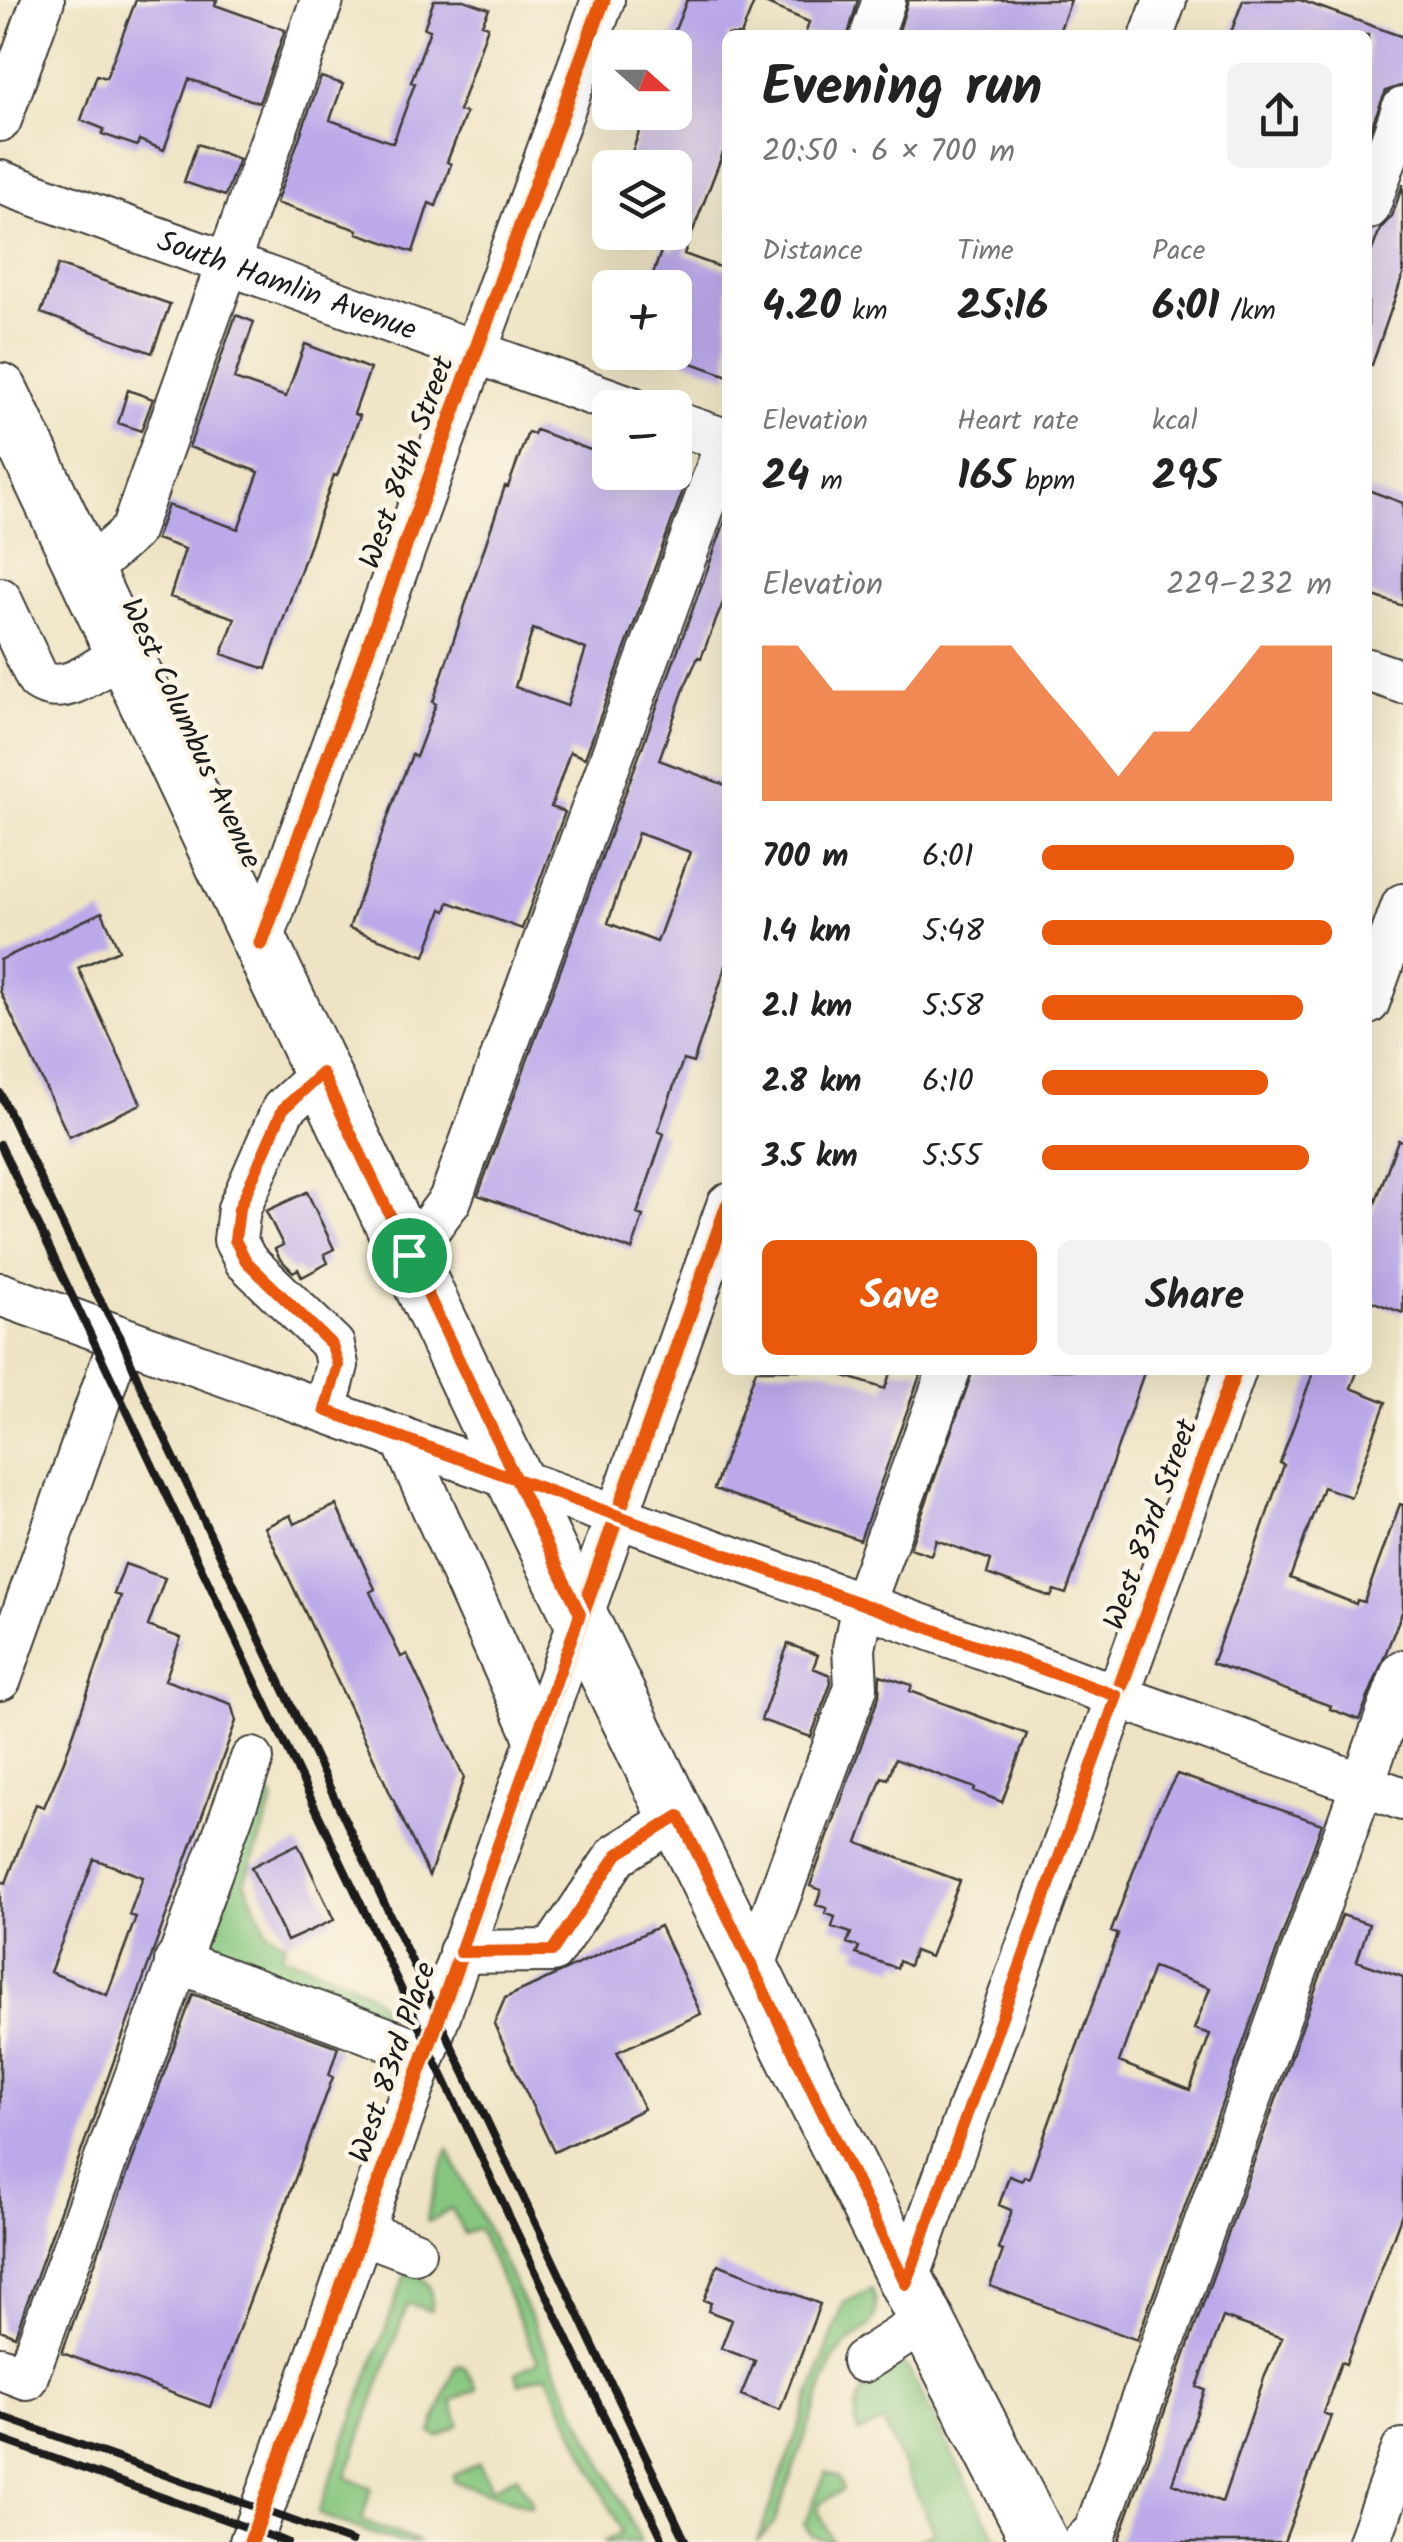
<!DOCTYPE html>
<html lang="en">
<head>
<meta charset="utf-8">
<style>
	:root { --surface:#fff; --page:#f2f2f2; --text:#222; --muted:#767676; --accent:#ea580c }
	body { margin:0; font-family:Kalam,sans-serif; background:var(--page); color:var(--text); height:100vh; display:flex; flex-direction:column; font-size:38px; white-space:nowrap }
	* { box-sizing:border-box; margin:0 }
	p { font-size:32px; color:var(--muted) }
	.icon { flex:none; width:55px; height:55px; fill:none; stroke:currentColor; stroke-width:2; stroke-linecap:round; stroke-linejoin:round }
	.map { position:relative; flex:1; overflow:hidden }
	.panel { position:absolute; left:722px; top:30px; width:650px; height:1345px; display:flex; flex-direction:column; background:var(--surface); border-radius:15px; box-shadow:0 10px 40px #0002 }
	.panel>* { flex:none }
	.needle { width:65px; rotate:111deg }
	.fabs { position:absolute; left:592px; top:30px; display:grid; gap:20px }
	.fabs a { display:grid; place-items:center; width:100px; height:100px; border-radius:15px; background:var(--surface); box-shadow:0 10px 40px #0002; font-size:50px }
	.pin { position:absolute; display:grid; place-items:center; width:85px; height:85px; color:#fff; margin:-42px; border:5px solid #fff; border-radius:50%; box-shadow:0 2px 10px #0007 }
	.round { display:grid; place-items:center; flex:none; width:105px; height:105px; border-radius:15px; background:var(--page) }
	.headline { display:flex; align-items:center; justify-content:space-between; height:170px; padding:0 40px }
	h1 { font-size:55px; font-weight:800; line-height:75px }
	.figures { display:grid; grid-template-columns:repeat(3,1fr); gap:15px; height:170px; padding:10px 40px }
	.figures div { display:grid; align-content:center }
	.figures b { font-size:42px; font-weight:800 }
	.figures small { font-size:28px; font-weight:400 }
	.figures p { font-size:28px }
	.chart { height:280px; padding:20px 40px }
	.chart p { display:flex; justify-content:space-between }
	.chart svg { width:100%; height:180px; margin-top:10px; fill:var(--accent); opacity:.7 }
	.cta { display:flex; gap:20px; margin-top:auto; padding:20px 40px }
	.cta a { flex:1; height:115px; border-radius:15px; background:var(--accent); color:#fff; font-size:40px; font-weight:800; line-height:115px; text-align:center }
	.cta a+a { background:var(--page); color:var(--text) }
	ul { padding:0 40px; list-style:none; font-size:32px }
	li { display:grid; grid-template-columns:160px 120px 1fr; align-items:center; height:75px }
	li i { height:25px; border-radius:12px; background:var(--accent) }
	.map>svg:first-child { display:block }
	.green { fill:#86c67f; stroke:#51714e; stroke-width:2.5 }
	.building { fill:#bba9ea; fill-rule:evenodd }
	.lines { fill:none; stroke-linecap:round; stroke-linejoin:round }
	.minor-casing { stroke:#3c3a35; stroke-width:46 }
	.major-casing { stroke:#3c3a35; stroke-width:59 }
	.minor { stroke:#fff; stroke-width:42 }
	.major { stroke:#fff; stroke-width:55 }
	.rail { stroke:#1c1c1c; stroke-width:8 }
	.cycleway-casing { stroke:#fcf5e5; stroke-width:21 }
	.cycleway { stroke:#e8590c; stroke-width:15 }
	.route-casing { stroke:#fff; stroke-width:20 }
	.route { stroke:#ea580c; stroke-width:12 }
	.labels { text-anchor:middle; stroke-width:9; stroke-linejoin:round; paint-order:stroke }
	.street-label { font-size:30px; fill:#1c1c1c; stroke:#fcf5e5 }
</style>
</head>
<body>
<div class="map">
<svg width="1403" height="2542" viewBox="0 0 1403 2542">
	<rect width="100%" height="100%" fill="#fcf5e5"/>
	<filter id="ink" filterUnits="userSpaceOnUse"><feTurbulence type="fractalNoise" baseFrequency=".01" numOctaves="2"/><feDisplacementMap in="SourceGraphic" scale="20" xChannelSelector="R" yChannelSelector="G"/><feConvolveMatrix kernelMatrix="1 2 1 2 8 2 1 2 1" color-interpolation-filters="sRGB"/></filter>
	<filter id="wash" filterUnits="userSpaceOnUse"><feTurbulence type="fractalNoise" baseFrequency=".0048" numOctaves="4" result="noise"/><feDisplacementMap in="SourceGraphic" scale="40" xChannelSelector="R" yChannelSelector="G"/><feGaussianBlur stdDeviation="2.25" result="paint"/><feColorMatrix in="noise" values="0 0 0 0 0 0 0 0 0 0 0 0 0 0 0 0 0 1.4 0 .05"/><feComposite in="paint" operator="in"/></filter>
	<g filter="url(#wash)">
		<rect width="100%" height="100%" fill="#eee4c5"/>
		<path class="green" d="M 260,1778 L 274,1801 L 245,1882 L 268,1933 L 286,1942 L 282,1956 C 311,1966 377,1984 387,2017 L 199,1946 Z
			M 448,2149 L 641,2542 L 603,2542 L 622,2532 L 547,2374 L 519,2384 L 516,2373 L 538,2361 L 478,2229 L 464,2234 L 452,2209 L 428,2222 L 426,2218 Z
			M 407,2270 C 427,2278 436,2288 431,2311 L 408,2303 L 346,2477 L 371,2488 L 362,2521 L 420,2542 L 397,2542 L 318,2514 Z
			M 872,2289 C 888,2332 852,2329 832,2361 L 774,2523 L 757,2542 L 844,2303 Z
			M 899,2363 L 907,2367 L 998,2542 L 914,2542 L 934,2531 L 883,2422 L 858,2433 C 849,2401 868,2373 899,2363 Z
			M 460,2365 L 465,2367 L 477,2389 L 451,2401 L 460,2425 L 438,2437 L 431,2433 L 455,2367 Z
			M 479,2463 L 492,2488 L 517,2476 L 532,2502 L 531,2507 L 454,2481 L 453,2476 Z
			M 826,2472 L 838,2477 L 843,2490 L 820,2503 L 818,2510 L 833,2542 L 812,2536 L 804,2525 Z"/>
		<g id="blocks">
			<path class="building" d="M 136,0 L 217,0 L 215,5 L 285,30 L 259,103 L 189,79 L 164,150 L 139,140 L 137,146 L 102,134 L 104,129 L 81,120 L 97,75 L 106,78 Z
				M 434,0 L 464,0 L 489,9 L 482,24 L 488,26 L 459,111 L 466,113 L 447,162 L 451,164 L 436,206 L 429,203 L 413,252 L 357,233 L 358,230 L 276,203 L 321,77 L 343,84 L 330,120 L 393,143 L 415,83 L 411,82 L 430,30 L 424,28 Z
				M 687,0 L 755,0 L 741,35 L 728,35 L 728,140 L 684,254 L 728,270 L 728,376 L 675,357 L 675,288 L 648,288 L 663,246 L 675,251 L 675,168 L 657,168 L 630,158 L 646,112 L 675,112 L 675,42 L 671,40 Z
				M 758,0 L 858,0 L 848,35 L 805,35 L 809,22 Z
				M 908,0 L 1071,0 L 1058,35 L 898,35 Z
				M 1243,0 L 1300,0 L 1403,37 L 1403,85 L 1386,91 L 1368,134 L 1368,35 L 1230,35 Z
				M 197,144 L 239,159 L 225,196 L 184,182 Z
				M 1403,184 L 1403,275 L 1372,365 L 1368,364 L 1368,261 L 1380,229 L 1392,216 Z
				M 58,265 L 170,304 L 152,353 L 41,313 Z
				M 236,315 L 254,322 L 234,379 L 286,397 L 305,344 L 370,369 L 354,414 L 360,416 L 337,476 L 334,475 L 266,669 L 222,654 L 235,618 L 170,597 L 185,549 L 156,539 L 168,505 L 238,529 L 259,472 L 189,447 Z
				M 128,390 L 153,399 L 141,431 L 118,423 Z
				M 536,430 L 610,457 L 610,472 L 652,472 L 685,485 L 585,758 L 570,752 L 551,807 L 565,812 L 522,929 L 449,902 L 446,911 L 442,909 L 425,956 L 349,928 L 396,794 L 412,755 L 416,757 L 436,704 L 433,702 L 505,486 L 508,487 L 528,432 L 534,434 ZM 533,629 L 586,649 L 567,706 L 515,687 Z
				M 1368,490 L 1403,503 L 1403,606 L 1368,594 Z
				M 728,513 L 728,590 L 701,658 L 698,657 L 685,686 L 659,760 L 728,786 L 728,960 L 693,1063 L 683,1060 L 658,1131 L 664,1134 L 637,1214 L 643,1216 L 632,1250 L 478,1195 ZM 638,833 L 690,852 L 657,942 L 608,923 Z
				M 102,912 L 119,950 L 78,968 L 141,1104 L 69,1137 L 0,991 L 0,960 Z
				M 1398,1140 L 1403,1141 L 1403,1313 L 1368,1300 L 1368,1223 Z
				M 307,1192 L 334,1249 L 324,1254 L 328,1263 L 302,1277 L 298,1269 L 293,1272 L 280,1259 L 275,1249 L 283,1245 L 266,1211 Z
				M 756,1370 L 826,1370 L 885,1389 L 891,1370 L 922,1370 L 860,1540 L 714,1489 Z
				M 973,1370 L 1145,1370 L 1066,1594 L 1054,1590 L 1051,1597 L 987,1574 L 991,1560 L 936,1540 L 931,1555 L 910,1548 Z
				M 1314,1370 L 1358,1370 L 1351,1388 L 1386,1402 L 1351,1497 L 1323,1487 L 1290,1578 L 1356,1604 L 1357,1600 L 1364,1602 L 1400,1504 L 1403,1505 L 1403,1610 L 1359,1720 L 1330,1709 L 1331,1706 L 1212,1663 L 1250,1563 L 1284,1465 L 1280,1463 Z
				M 336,1505 L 375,1589 L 370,1592 L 401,1657 L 407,1654 L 464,1778 L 429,1876 L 265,1527 L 290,1515 L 294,1524 Z
				M 125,1564 L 165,1578 L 148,1626 L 181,1638 L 165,1680 L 231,1704 L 236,1721 L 15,2336 L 0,2330 L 0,1881 L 6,1883 L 36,1804 L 44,1807 L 64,1761 L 121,1596 L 114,1594 ZM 94,1859 L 143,1877 L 129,1915 L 136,1917 L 107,1995 L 50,1972 Z
				M 788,1644 L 818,1655 L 813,1668 L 830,1675 L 831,1683 L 811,1737 L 761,1720 Z
				M 880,1675 L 912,1685 L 910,1691 L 1027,1734 L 1002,1802 L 974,1791 L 975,1788 L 895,1759 L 888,1779 L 882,1777 L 858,1843 L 960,1881 L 930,1957 L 914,1951 L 909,1966 L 899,1961 L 897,1968 L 856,1954 L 859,1947 L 847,1943 L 851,1933 L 832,1927 L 835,1917 L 825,1913 L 827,1908 L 816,1905 L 821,1890 L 810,1886 L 879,1696 Z
				M 1177,1774 L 1322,1824 L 1137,2340 L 990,2286 L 1003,2251 L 998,2249 L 1011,2213 L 1011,2210 L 999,2205 L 1009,2176 L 1022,2181 L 1024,2176 L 1029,2178 L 1118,1934 L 1111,1932 L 1129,1883 L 1154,1816 ZM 1153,1967 L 1210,1988 L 1194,2029 L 1210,2034 L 1190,2090 L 1119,2062 Z
				M 298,1844 L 334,1920 L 287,1941 L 251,1867 Z
				M 1342,1915 L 1369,1924 L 1357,1961 L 1403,1977 L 1403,2211 L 1346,2364 L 1341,2362 L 1323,2413 L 1331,2416 L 1284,2542 L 1118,2542 ZM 1223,2317 L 1282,2338 L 1264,2378 L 1222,2502 L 1172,2483 L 1205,2390 L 1197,2387 Z
				M 660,1926 L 701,2014 L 617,2052 L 644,2109 L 554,2152 L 494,2024 L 505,1998 Z
				M 193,1994 L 338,2047 L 329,2075 L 333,2077 L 210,2407 L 62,2353 Z
				M 718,2264 L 820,2304 L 780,2410 L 741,2395 L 755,2361 L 721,2348 L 732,2320 L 708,2311 L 711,2303 L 704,2300 Z"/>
		</g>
	</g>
	<g filter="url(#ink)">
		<use href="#blocks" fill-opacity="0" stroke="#3c3a35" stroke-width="2.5"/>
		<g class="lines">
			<defs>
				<g id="minor">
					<path d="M 872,35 L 884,0"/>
					<path d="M 1152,35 L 1165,0"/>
					<path d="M 0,120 L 43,0"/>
					<path id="s1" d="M 0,182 L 632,408"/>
					<path d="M 1368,208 L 1403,109"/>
					<path d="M 675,423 L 728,441"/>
					<path d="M 86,572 L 132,531 L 322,0"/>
					<path d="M 0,599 L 38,680 C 65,699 100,666 124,652"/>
					<path d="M 1368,670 L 1403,682"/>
					<path d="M 261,943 L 603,0"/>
					<path d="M 1368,1003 L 1403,905"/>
					<path d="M 322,1073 L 283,1109 L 239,1209 L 235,1240 L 246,1261 L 333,1345 L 337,1365 L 325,1410"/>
					<path d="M 409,1255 L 450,1200 L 728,439"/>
					<path d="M 0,1294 L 1403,1799"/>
					<path d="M 402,1438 L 536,1738"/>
					<path d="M 0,1679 L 121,1338"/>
					<path d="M 460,1952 L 552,1951 L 617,1855 L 679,1816"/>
					<path d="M 176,1961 L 425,2053"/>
					<path d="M 753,1968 L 856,1687 L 854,1648 L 863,1605 L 949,1370"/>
					<path d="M 361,2232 L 414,2252"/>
					<path d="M 906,2284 L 1235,1370"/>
					<path d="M 863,2361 L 925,2321"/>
					<path d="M 0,2368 L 26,2378 L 252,1759"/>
					<path d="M 251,2542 L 728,1205"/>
					<path d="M 1084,2542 L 1095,2532 L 1403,1671"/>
					<path d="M 1369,2542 L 1403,2450"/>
				</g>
				<path id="major" d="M 0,391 C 341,1110 673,1835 1040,2542"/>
			</defs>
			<use href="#minor" class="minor-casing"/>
			<use href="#major" class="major-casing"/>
			<use href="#minor" class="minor"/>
			<use href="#major" class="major"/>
			<path class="rail" d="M 0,1093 L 86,1274 L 121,1338 L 144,1394 L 686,2542
				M 0,1144 L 664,2542
				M 0,2416 L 352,2542
				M 0,2439 L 287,2542"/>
			<defs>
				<path id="cycleway" d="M 261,943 L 603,0
					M 615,1514 L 1117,1696 L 1235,1370
					M 251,2542 L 728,1205"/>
			</defs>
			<use href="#cycleway" class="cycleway-casing"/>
			<use href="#cycleway" class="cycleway"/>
		</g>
	</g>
	<g class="lines" filter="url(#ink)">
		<defs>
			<path id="route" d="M 409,1255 L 580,1614 L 460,1952 L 552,1951 L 618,1854 L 679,1816 L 906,2284 L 1117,1696 C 853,1601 589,1505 325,1410 L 338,1365 L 332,1345 L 246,1261 L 235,1240 L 239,1209 L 283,1109 L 322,1073 L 409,1255"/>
		</defs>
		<use href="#route" class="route-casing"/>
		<use href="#route" class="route"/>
	</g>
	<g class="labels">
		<g class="street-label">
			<text dy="10" stroke="none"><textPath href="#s1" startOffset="305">South Hamlin Avenue</textPath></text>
			<text transform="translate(406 462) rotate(-70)" y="10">West 84th Street</text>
			<text transform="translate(192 733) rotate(65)" y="10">West Columbus Avenue</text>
			<text transform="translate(1150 1524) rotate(-70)" y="10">West 83rd Street</text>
			<text transform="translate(392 2062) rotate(-71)" y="10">West 83rd Place</text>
		</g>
	</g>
</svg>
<div class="fabs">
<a><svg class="needle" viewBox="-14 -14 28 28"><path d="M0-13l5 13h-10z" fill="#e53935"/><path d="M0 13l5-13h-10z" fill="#767676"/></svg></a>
<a><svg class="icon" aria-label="layers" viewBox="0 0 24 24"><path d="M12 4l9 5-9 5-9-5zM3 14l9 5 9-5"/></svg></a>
<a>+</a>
<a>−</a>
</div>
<div class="pin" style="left:409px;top:1255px;background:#1e9e55"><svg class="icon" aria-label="arrive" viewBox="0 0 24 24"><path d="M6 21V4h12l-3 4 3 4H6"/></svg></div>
<section class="panel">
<div class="headline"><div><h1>Evening run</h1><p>20:50 · 6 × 700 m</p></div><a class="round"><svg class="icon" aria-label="share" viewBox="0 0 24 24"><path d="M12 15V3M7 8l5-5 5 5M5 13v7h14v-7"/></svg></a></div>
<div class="figures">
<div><p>Distance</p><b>4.20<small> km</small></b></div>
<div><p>Time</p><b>25:16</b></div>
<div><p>Pace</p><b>6:01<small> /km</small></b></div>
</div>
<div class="figures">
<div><p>Elevation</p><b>24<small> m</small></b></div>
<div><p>Heart rate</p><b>165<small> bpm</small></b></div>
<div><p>kcal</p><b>295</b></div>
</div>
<div class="chart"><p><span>Elevation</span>229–232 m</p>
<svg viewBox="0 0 160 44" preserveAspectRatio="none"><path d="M0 44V6L10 6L20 17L30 17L40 17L50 6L60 6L70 6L80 17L90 27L100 38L110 27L120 27L130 17L140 6L150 6L160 6V44z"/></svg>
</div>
<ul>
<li><b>700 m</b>6:01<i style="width:87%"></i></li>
<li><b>1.4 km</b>5:48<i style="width:100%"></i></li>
<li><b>2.1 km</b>5:58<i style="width:90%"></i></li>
<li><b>2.8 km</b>6:10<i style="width:78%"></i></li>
<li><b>3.5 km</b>5:55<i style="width:92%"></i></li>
</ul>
<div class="cta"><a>Save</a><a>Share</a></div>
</section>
</div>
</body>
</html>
